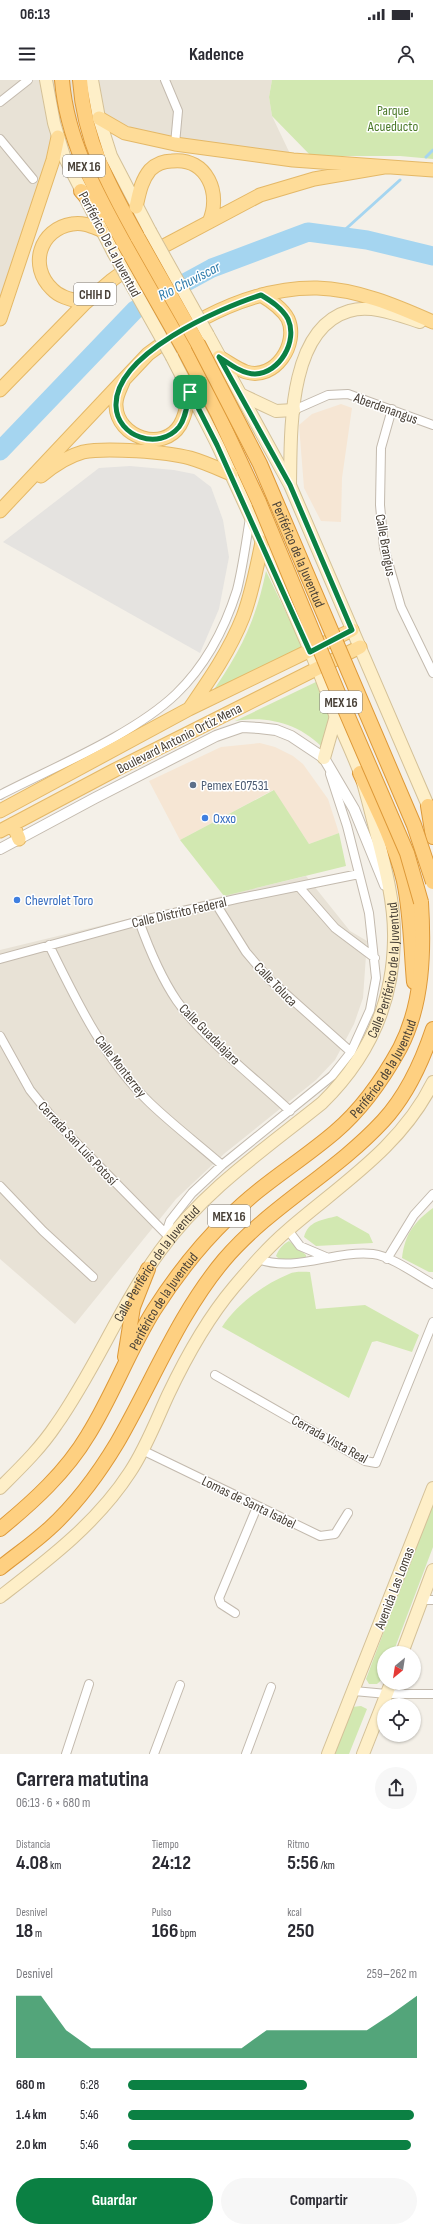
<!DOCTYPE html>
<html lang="es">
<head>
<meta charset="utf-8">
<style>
	:root { --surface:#fff; --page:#f7f7f7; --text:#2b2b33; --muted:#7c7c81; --accent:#0b8043 }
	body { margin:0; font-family:"Sofia Sans Condensed",sans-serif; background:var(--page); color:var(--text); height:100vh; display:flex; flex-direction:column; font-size:15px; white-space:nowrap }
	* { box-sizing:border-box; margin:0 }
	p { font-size:13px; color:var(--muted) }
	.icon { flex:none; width:22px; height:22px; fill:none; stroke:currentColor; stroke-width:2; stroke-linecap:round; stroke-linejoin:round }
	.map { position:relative; height:1674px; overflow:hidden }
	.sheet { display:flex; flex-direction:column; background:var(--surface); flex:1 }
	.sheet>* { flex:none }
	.needle { width:26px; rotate:210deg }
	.buttons { position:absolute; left:377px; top:1566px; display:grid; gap:8px }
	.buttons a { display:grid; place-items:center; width:44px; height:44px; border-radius:50%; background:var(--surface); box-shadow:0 1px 3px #0004; font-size:20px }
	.pin { position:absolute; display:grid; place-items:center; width:34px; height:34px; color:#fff; margin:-17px; border-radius:8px; box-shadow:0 2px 6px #0006 }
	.round { display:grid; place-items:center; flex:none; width:42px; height:42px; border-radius:21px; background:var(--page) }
	.headline { display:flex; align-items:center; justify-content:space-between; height:68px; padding:0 16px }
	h1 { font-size:22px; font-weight:700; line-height:30px }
	.metrics { display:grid; grid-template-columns:repeat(3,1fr); gap:6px; height:68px; padding:4px 16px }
	.metrics div { display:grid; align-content:center }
	.metrics b { font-size:20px; font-weight:700 }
	.metrics small { font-size:11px; font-weight:400 }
	.metrics p { font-size:11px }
	.chart { height:112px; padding:8px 16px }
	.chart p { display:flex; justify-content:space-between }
	.chart svg { width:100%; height:72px; margin-top:4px; fill:var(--accent); opacity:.7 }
	.primary-button { display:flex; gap:8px; margin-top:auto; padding:8px 16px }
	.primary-button a { flex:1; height:46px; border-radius:24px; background:var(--accent); color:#fff; font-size:16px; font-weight:700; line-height:46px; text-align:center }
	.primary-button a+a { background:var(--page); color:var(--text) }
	ul { padding:0 16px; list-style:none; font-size:13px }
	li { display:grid; grid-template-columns:64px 48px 1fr; align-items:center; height:30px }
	li i { height:10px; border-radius:5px; background:var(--accent) }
	.status { display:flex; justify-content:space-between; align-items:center; height:28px; padding:0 20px; background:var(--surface); direction:ltr }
	.status svg { height:11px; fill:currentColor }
	header { display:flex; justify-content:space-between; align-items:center; height:52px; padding:0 16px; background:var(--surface); font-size:18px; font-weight:700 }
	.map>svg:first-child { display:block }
	.residential { fill:#e8e2d6 }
	.commercial { fill:#f6e6d4 }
	.green { fill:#d2e8b1 }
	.parking { fill:#e5e3e0 }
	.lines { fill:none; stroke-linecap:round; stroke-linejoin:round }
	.stream { stroke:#a5d5f0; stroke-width:3 }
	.river { stroke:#a5d5f0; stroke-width:19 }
	.minor-casing { stroke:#c3baae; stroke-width:10 }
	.tertiary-casing { stroke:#c3baae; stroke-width:12 }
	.secondary-casing { stroke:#d4c198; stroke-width:14 }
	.primary-casing { stroke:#e4b867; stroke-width:15 }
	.trunk-casing { stroke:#dd9939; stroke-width:16 }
	.minor { stroke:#fff; stroke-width:8 }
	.tertiary { stroke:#fff; stroke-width:10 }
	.secondary { stroke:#feefc8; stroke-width:12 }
	.primary { stroke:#fedc98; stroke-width:13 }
	.trunk { stroke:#fed081; stroke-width:14 }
	.secondary-bridge-casing { stroke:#d4c198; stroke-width:14; stroke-linecap:butt }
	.trunk-bridge-casing { stroke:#dd9939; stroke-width:16; stroke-linecap:butt }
	.secondary-bridge { stroke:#feefc8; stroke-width:12 }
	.trunk-bridge { stroke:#fed081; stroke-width:14 }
	.route-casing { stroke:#fff; stroke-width:8 }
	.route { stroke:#0b8043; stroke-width:5 }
	.service-dot { fill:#5c6f8a; stroke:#fff; stroke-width:1.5 }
	.shop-dot { fill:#3f7fe0; stroke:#fff; stroke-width:1.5 }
	.labels { text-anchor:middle; stroke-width:3; stroke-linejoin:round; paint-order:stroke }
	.shield { fill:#fff; stroke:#7f7973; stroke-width:1 }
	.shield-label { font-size:13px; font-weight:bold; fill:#484037 }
	.park-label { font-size:14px; fill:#4c7a2a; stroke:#fff }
	.street-label { font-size:14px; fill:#484037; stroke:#fff }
	.service-label { font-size:14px; fill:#4e5e75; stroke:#fff; text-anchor:start }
	.shop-label { font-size:14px; fill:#366cbe; stroke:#fff; text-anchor:start }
	.water-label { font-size:15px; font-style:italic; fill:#2e7cac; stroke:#fff }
</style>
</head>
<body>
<div class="status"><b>06:13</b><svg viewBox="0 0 49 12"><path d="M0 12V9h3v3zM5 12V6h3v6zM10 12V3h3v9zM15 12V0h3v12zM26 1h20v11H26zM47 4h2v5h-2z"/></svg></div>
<header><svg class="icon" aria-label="menu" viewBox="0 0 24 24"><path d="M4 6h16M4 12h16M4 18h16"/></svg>Kadence<svg class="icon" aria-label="person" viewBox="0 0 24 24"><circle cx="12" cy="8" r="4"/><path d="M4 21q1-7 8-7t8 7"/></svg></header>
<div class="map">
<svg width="433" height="1674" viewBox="0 0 433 1674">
	<rect width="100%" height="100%" fill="#f4f0e8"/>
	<path class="residential" d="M 0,0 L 272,0 L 269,17 L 272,36 L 293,80 L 175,64 L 98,38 L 54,43 L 58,57 L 0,239 Z
		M 306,796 L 350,851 L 367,861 L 363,918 L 354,944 L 335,980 L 316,1000 L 225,1073 L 176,1119 L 75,1244 L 0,1179 L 0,870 Z"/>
	<path class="commercial" d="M 341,324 L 352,328 L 342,398 L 341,442 L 321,441 L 304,408 L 299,345 L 312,334 Z
		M 260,663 L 275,667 L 293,676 L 303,684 L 328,719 L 339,753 L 309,764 L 273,710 L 180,760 L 149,701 L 221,667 Z"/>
	<path class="green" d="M 272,0 L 433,0 L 433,79 L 400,76 L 311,76 L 272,36 L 269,17 Z
		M 266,491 L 303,568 L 208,618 C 239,574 255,544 266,491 Z
		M 318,601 L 330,636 L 325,670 C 301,644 268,635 235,641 Z
		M 274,710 L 309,764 L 339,753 L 346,786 L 224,816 L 180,760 Z
		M 433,1128 L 433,1192 L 429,1192 L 402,1178 C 405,1154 414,1142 433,1128 Z
		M 337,1136 L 369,1154 L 373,1163 L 316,1166 L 304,1157 C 308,1141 322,1140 337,1136 Z
		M 289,1161 L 306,1175 L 306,1179 L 280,1180 L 276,1176 C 279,1169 282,1165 289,1161 Z
		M 310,1192 L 316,1229 L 365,1225 L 419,1255 L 412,1272 L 377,1261 L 372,1262 L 349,1318 L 222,1247 C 236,1225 264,1204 289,1194 C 295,1191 304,1192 310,1192 Z
		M 433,1421 L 433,1467 L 393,1573 L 384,1573 C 384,1584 387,1597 377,1604 L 369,1604 L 366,1599 Z
		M 361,1626 L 367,1629 L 349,1674 L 334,1674 L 352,1627 Z"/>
	<path class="parking" d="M 130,386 L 174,390 L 194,394 L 211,407 L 223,440 L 229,477 L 219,529 L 200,573 L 3,462 L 99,388 Z"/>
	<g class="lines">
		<path class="stream" d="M 426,77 L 433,70
			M 338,156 L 400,100"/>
		<path class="river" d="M 0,371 L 135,230 L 212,188 L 308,152 L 367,160 L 433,176"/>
		<defs>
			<path id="minor" d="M 165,0 L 178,31 L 175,64
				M 0,22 L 28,0
				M 0,59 L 33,99
				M 392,329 L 381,368 L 380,425 L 384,468 L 401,527 L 433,593
				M 294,330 L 328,315 L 348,314 L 433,345
				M 0,715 C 54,687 133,655 176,614 C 205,586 225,548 237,510 C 243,486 246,462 250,438
				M 300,808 L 335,848 L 375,878
				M 216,824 L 246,872 L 269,899 L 351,972
				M 139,841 C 149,869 160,896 177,921 C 204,959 255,998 290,1031
				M 49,865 C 77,922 104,979 150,1023 C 173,1045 198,1064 222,1085
				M 0,879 L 139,841 L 236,819 L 359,794
				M 0,956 L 30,1010 L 55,1041 L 170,1158
				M 0,1106 L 43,1151 L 93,1197
				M 288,1150 L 300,1166 L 326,1177
				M 170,1158 L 168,1147 L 170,1141 L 192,1113 L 222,1085 L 332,996 L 351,972 L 370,930 L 376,898 L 369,833 L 347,746 L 330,694
				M 258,1179 C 297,1193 333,1170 373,1174 C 391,1176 417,1195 433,1204
				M 387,1179 L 414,1135 L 433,1114
				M 215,1295 L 365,1381 L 376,1383 L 433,1242
				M 142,1370 L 320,1456 L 335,1454 L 348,1433
				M 422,1520 L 433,1520
				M 235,1533 L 221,1524 L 219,1518 L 257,1427
				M 354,1611 L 387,1614 L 433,1614
				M 66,1674 L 89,1604
				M 154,1674 L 180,1605
				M 246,1674 L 271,1607"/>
			<path id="tertiary" d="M 0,769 L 95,718 L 216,656 L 242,647 L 259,648 L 276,650 L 291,656 L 324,678 L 354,729 L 385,805"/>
			<g id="secondary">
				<path d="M 46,0 L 54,43 L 64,76 L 113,172"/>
				<path d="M 92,0 L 99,38 L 111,76 L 150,151"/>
				<path d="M 208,255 L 290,405 L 432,735"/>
				<path d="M 242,315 L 276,331 L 294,330"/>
				<path d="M 290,404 C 291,354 287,249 349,231 C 371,224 398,235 420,242"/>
				<path d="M 324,678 L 336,636"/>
				<path id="s1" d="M 0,1408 C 20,1388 40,1369 56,1345 C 95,1290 120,1226 160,1171 C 203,1111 265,1069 322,1023 C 367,979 393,924 394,860 C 395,820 383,779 373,740 C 369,724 365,708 360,693 C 353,674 344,655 336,637 C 329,620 324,603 317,587 C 286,513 252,440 219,368 C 204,337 187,307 172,277"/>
				<path d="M 0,1517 C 48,1480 97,1443 130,1392 C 146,1368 156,1341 168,1315 C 186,1277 207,1239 234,1207 C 251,1187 268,1167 288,1150 C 341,1104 401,1067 433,1002"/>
				<path d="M 402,1573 L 433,1490"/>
				<path d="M 328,1674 L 433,1408"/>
				<path d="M 363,1674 L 391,1603"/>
			</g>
			<path id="primary" d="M 99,38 L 125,53 L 175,64 L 293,80 L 433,90
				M 136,127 C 139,114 141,101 150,90 C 156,84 164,81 172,81 C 207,77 222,114 209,142
				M 85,223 C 74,220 60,218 52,209 C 28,186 40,149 72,144 C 83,142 91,146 101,150
				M 0,239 L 53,80 L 58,57
				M 219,277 C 228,282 237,289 246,292 C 275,301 299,264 288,239 C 282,228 271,221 261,215
				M 123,302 C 120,309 115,318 116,326 C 117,357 163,373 180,345 C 186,335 187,324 190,312
				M 0,310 L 85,223 L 112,200 L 145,176 L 260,115 L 314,99 L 384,87
				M 41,396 C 53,386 68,376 83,372 C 106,367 167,372 190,378 C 204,382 217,388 231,394
				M 0,431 L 148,274 C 197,237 254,207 317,208 C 357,209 397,226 433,242
				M 190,628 C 210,599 230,570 243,537 C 252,513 257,487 262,462
				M 0,731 L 189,629 L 352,550
				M 13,744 L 19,759
				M 0,751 L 115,690 L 360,567"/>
			<g id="trunk">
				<path d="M 62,0 C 67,61 96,112 125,165"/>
				<path d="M 80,0 C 84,61 109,106 138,158"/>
				<path d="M 81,111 L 102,135"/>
				<path d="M 184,269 L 218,334 L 259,422"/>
				<path d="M 360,693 C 377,728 395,763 404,801 C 411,834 411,868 414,902"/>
				<path d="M 428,726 L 433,757"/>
				<path d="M 125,1277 L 133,1227 L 148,1189"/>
				<path id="s2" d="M 0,1449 C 33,1422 66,1392 88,1355 C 113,1315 129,1270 154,1230 C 175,1197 200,1165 228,1138 C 260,1105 300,1082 335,1052 C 362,1029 383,999 400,968 C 423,924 424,871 421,822"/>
				<path d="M 0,1488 C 16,1475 34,1463 50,1448 C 76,1424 99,1393 117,1363 C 153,1301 178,1235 224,1180 C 270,1126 335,1093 383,1041 C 407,1015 422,982 433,949"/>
			</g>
		</defs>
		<use href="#minor" class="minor-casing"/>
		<use href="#tertiary" class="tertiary-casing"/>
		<use href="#secondary" class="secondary-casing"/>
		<use href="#primary" class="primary-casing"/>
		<use href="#trunk" class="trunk-casing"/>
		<use href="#minor" class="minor"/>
		<use href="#tertiary" class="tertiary"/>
		<use href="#secondary" class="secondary"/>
		<use href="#primary" class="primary"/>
		<use href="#trunk" class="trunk"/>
		<defs>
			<path id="secondary-bridge" d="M 150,151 L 208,255
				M 113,172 L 172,277"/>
			<g id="trunk-bridge">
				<path id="s3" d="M 138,158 L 197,262 L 260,384 L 414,745 L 433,802"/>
				<path d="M 125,165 L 184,269"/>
				<path d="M 259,422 L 343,625 L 407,773 L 421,822"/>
			</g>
		</defs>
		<use href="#secondary-bridge" class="secondary-bridge-casing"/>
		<use href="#trunk-bridge" class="trunk-bridge-casing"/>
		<use href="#secondary-bridge" class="secondary-bridge"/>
		<use href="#trunk-bridge" class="trunk-bridge"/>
	</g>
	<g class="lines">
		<defs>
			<path id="route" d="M 261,215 C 271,221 282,228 288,239 C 298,261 280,293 255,294 C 242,294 230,284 219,277 L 290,405 L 352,550 L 310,572 L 217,365 L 190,312 C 187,324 186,338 179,347 C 159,371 117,357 116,326 C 114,274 220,228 261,215 Z"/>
		</defs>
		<use href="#route" class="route-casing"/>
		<use href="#route" class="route"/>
	</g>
	<circle class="service-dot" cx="193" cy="705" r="4"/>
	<g class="shop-dot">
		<circle cx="205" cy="738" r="4"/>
		<circle cx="17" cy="820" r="4"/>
	</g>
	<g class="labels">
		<g class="shield">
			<rect x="63" y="75" width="42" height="22" rx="3"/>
			<rect x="74" y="203" width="42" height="22" rx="3"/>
			<rect x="320" y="611" width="42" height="22" rx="3"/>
			<rect x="208" y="1125" width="42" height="22" rx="3"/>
		</g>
		<g class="shield-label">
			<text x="84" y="91">MEX 16</text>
			<text x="95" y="219">CHIH D</text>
			<text x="341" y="627">MEX 16</text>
			<text x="229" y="1141">MEX 16</text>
		</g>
		<g class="park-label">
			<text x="393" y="35">Parque<tspan x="393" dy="16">Acueducto</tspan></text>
		</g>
		<g class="street-label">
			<text transform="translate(110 164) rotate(62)" y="5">Periférico De La Juventud</text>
			<text transform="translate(386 328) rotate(20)" y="5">Aberdenangus</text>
			<text transform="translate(386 465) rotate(80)" y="5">Calle Brangus</text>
			<text dy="5" stroke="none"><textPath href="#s3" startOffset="355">Periférico de la Juventud</textPath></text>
			<text transform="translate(179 658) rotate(-27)" y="5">Boulevard Antonio Ortiz Mena</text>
			<text transform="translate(179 832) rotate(-13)" y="5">Calle Distrito Federal</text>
			<text dy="5" stroke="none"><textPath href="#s1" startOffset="659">Calle Periférico de la Juventud</textPath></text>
			<text transform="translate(276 904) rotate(46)" y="5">Calle Toluca</text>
			<text transform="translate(210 954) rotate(45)" y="5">Calle Guadalajara</text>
			<text transform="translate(121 986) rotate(52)" y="5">Calle Monterrey</text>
			<text dy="5" stroke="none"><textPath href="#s2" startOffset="607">Periférico de la Juventud</textPath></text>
			<text transform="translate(78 1063) rotate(47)" y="5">Cerrada San Luis Potosí</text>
			<text dy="5" stroke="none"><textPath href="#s1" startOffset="275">Calle Periférico de la Juventud</textPath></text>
			<text dy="5" stroke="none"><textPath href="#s2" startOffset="283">Periférico de la Juventud</textPath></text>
			<text transform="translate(330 1359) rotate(29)" y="5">Cerrada Vista Real</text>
			<text transform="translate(249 1422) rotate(26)" y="5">Lomas de Santa Isabel</text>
			<text transform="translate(394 1508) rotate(-69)" y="5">Avenida Las Lomas</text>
		</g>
		<g class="service-label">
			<text x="201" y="710">Pemex E07531</text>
		</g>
		<g class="shop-label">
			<text x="213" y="743">Oxxo</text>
			<text x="25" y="825">Chevrolet Toro</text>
		</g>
		<g class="water-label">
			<text transform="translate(189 201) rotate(-27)" y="5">Rio Chuviscar</text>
		</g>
	</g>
</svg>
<div class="buttons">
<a><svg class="needle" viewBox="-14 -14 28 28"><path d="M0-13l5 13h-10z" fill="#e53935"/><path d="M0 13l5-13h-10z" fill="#7c7c81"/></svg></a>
<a><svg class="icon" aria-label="locate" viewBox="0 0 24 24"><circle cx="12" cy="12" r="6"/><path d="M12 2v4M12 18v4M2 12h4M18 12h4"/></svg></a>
</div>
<div class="pin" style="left:190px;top:312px;background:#1e9e55"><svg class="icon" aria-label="arrive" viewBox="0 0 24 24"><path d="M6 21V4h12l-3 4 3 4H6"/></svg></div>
</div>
<section class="sheet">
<div class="headline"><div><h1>Carrera matutina</h1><p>06:13 · 6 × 680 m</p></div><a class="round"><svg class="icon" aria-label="share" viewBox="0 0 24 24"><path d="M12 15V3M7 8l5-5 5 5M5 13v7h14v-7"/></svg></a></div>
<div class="metrics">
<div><p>Distancia</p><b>4.08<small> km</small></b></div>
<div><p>Tiempo</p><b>24:12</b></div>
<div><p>Ritmo</p><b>5:56<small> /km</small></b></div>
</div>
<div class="metrics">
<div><p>Desnivel</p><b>18<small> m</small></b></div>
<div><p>Pulso</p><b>166<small> bpm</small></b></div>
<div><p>kcal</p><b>250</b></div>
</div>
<div class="chart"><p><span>Desnivel</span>259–262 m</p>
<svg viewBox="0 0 160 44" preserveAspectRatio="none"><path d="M0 44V6L10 6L20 27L30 38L40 38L50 38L60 38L70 38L80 38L90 38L100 27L110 27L120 27L130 27L140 27L150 17L160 6V44z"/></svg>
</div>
<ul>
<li><b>680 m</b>6:28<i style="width:62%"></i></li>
<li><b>1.4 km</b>5:46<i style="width:99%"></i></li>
<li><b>2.0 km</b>5:46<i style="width:98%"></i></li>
</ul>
<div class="primary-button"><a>Guardar</a><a>Compartir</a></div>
</section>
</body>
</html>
